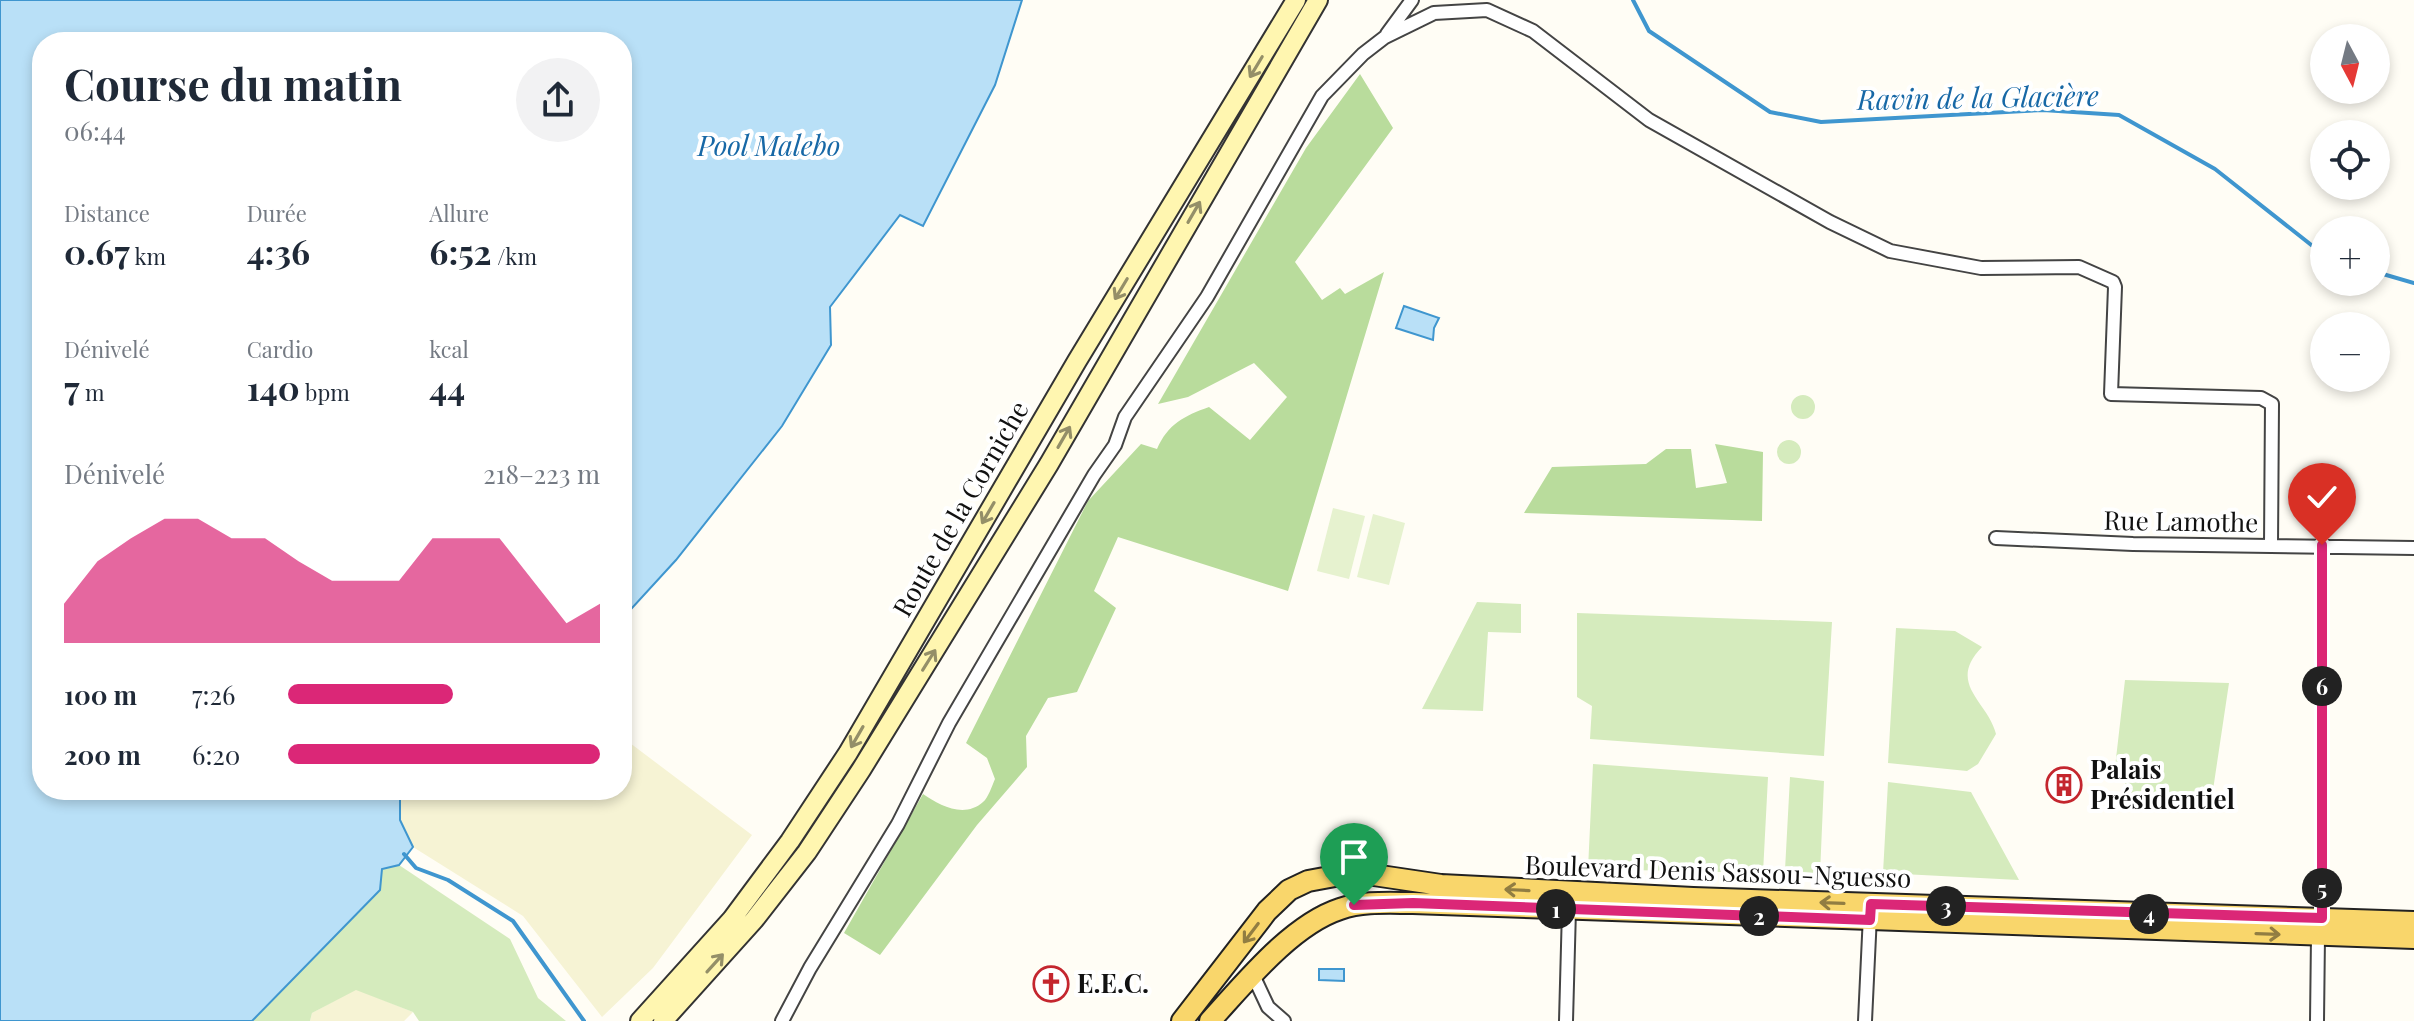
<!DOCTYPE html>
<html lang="fr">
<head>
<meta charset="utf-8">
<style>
	:root { --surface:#fff; --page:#f2f2f3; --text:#1f2937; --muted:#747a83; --accent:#db2777 }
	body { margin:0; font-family:"Playfair Display",serif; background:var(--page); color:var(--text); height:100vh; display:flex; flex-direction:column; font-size:30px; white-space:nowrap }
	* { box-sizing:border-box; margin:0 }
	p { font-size:26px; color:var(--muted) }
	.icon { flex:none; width:44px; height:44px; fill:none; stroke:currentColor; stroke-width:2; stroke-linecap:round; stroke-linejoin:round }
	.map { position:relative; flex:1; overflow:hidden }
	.sheet { position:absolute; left:32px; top:32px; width:600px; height:768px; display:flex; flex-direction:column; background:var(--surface); border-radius:32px; box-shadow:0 4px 12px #0003 }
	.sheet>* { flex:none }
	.needle { width:52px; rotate:173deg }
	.buttons { position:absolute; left:2310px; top:24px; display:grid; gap:16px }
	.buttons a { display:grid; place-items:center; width:80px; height:80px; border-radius:50%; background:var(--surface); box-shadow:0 4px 12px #0003; font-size:40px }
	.pin { position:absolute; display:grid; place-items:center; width:68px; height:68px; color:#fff; margin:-82px -34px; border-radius:50% 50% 50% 0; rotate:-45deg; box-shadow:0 0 8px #0007 }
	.pin .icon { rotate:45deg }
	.km { position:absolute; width:40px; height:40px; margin:-20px; border-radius:50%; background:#222; color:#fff; font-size:22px; line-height:40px; text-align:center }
	.round { display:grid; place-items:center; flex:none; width:84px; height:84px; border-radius:42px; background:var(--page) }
	.summary { display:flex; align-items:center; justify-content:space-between; height:136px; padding:0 32px }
	h1 { font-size:44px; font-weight:700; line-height:60px }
	.metrics { display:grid; grid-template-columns:repeat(3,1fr); gap:12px; height:136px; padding:8px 32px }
	.metrics div { display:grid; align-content:center }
	.metrics b { font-size:34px; font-weight:700 }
	.metrics small { font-size:22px; font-weight:400 }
	.metrics p { font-size:22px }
	.chart { height:224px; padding:16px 32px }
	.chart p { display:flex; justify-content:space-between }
	.chart svg { width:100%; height:144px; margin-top:8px; fill:var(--accent); opacity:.7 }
	ul { padding:0 32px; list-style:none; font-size:26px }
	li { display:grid; grid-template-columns:128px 96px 1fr; align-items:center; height:60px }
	li i { height:20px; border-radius:10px; background:var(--accent) }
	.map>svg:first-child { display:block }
	.farmland { fill:#f6f3d4 }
	.green { fill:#d5ebbd }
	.forest { fill:#b9dc9c }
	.pitch { fill:#e6f2cf }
	.water { fill:#b9e0f7; stroke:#3f96cf; stroke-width:2 }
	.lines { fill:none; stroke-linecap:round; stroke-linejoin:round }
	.stream { stroke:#3f96cf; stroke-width:4 }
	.minor-casing { stroke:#444; stroke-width:16 }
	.secondary-casing { stroke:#333; stroke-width:22 }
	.primary-casing { stroke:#222; stroke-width:24 }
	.minor { stroke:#fff; stroke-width:12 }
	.secondary { stroke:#fff6b0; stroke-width:18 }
	.primary { stroke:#f9d66b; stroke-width:20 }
	.oneway { stroke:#948f68 }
	.oneway2 { stroke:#917d42 }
	.route-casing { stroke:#fff; stroke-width:16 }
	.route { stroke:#db2777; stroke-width:10 }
	.labels { text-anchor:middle; stroke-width:8; stroke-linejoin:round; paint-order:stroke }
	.street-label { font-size:26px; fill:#111; stroke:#fff }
	.poi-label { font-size:26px; font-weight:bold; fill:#111; stroke:#fff; text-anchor:start }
	.water-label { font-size:28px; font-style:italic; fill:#1768a6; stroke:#fff }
</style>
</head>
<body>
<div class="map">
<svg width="2414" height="1021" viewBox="0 0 2414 1021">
	<rect width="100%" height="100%" fill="#fffdf5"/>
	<path class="farmland" d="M 622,737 L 752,835 L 653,968 L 602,1017 L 523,916 L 413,847 L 400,820 L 400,790 L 622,790 Z
		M 356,989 L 413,1012 L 404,1021 L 310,1021 L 312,1013 Z"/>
	<path class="green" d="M1791 407a12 12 0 1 1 24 0a12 12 0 1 1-24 0Z
		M1777 452a12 12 0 1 1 24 0a12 12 0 1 1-24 0Z
		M 1477,602 L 1521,604 L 1521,633 L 1488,632 L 1483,711 L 1422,709 Z
		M 1577,613 L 1832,622 L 1824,756 L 1590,739 L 1592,706 L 1577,697 Z
		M 1896,628 L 1955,631 L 1982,647 C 1946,684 1988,701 1996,734 L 1978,764 L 1967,771 L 1888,763 Z
		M 2125,680 L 2229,683 L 2210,810 L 2126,798 L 2125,782 L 2114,776 Z
		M 1593,764 L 1768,777 L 1763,873 L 1588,869 Z
		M 1790,777 L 1824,781 L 1820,874 L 1785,870 Z
		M 1888,782 L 1971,792 L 2019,880 L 1883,873 Z
		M 399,865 L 510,939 L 538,998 L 566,1021 L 419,1021 L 413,1012 L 356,990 L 312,1013 L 310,1021 L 252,1021 L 380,890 L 382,869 Z"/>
	<path class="forest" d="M 1360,74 L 1393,128 L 1295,262 L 1322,300 L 1340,288 L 1345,294 L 1384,272 L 1288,591 L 1118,537 L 1094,591 L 1116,608 L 1077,692 L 1048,698 L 1026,736 L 1027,767 L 977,825 L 880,955 L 844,933 L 923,794 C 939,805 964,819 983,802 C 988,798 992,786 995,779 L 987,758 L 966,743 L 1088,501 L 1141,444 L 1157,449 C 1168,424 1184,416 1209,407 L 1250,440 L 1287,397 L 1254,363 L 1188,397 L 1158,404 L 1306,148 Z
		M 1715,444 L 1763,452 L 1762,521 L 1524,513 L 1552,467 L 1646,464 L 1666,449 L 1691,449 L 1696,488 L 1727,483 Z"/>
	<path class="pitch" d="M 1333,508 L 1365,516 L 1349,579 L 1317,571 Z
		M 1373,514 L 1405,523 L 1389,585 L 1357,577 Z"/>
	<path class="water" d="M 0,0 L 1022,0 L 995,85 L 923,226 L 900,215 L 830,307 L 831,345 L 782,426 L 676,560 L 622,619 L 622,42 L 42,42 L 42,790 L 400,790 L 400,820 L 413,847 L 399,865 L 382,869 L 380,890 L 252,1021 L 0,1021 Z
		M 1404,306 L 1439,318 L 1434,328 L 1433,340 L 1396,328 Z
		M 1319,969 L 1344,969 L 1344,981 L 1319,980 Z"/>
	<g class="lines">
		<path class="stream" d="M 1633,0 L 1649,31 L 1770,112 L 1821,122 L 2043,110 L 2119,115 L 2215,169 L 2324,255
			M 2376,272 L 2414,283
			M 404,854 L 416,868 L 448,880 L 513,921 L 584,1021"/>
		<defs>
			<path id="minor" d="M 1387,34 L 1412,0
				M 1996,538 L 2133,544 L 2414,548
				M 2322,918 L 2322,545
				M 1253,975 L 1268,1007 L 1284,1021
				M 782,1021 L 810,968 L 898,824 L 949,723 L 1094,475 L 1115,445 L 1125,417 L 1207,297 L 1322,96 L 1363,54 L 1385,37 L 1434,13 L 1487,10 L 1533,31 L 1649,120 L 1830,222 L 1890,251 L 1981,268 L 2079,267 L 2113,282 L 2115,287 L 2111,394 L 2261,398 L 2272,404 L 2271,545
				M 1566,1021 L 1569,909
				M 1865,1021 L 1870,915
				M 2317,1021 L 2318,936"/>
			<path id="secondary" d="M 640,1021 L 732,919 L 790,841 L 848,753 L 1077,361 L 1296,0
				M 663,1021 L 754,920 L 807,852 L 861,770 L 1049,464 L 1318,0"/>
			<path id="primary" d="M 1182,1021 L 1267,911 L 1289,890 L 1308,881 L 1335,876 L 1367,874 L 1441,885 L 1693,898 L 2414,922
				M 1210,1021 C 1244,984 1291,925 1340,909 C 1363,901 1389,903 1413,903 L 2414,938"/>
		</defs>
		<use href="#minor" class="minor-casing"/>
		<use href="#secondary" class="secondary-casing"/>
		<use href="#primary" class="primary-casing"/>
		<use href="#minor" class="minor"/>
		<use href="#secondary" class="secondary"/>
		<use href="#primary" class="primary"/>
	</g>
	<defs><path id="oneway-shaft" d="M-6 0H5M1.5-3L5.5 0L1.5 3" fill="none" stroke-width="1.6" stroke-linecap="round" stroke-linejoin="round" transform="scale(2)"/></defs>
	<g class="oneway">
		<use href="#oneway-shaft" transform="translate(1256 67) rotate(121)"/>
		<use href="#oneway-shaft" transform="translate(1194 212) rotate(-60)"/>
		<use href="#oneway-shaft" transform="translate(1121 289) rotate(121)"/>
		<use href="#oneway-shaft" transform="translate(1064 437) rotate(-60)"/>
		<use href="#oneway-shaft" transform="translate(988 513) rotate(120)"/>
		<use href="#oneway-shaft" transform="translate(929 660) rotate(-58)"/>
		<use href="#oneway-shaft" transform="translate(857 737) rotate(120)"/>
		<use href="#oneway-shaft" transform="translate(715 963) rotate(-48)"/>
	</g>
	<g class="oneway2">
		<use href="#oneway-shaft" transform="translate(1517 890) rotate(-177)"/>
		<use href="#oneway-shaft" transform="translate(1832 903) rotate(-178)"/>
		<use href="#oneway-shaft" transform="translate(1251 933) rotate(127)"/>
		<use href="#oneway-shaft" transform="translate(2268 934) rotate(2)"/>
	</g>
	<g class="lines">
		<defs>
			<path id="route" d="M 1354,905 L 1413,903 L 1870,920 L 1871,904 L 2322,918 L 2322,545"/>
		</defs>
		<use href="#route" class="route-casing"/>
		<use href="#route" class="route"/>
	</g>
	<defs>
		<symbol id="building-ring" viewBox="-11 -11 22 22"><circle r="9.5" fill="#fff" stroke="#c4262e" stroke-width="1.5"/><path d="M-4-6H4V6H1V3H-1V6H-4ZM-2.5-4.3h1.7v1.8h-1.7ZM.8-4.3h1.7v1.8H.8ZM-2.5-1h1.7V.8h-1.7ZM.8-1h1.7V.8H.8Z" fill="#c4262e"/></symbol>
		<symbol id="church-ring" viewBox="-11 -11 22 22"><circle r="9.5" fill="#fff" stroke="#c4262e" stroke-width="1.5"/><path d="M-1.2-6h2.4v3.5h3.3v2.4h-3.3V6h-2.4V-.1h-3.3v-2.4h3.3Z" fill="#c4262e"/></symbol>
	</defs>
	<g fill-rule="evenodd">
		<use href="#building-ring" x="2044" y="765" width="40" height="40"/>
		<use href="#church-ring" x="1031" y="964" width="40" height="40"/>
	</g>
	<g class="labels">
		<g class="street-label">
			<text transform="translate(961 509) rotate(-60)" y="9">Route de la Corniche</text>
			<text transform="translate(2181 522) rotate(1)" y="9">Rue Lamothe</text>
			<text transform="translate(1718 872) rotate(2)" y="9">Boulevard Denis Sassou-Nguesso</text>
		</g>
		<g class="poi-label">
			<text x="2090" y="779">Palais<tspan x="2090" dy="30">Présidentiel</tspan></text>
			<text x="1077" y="993">E.E.C.</text>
		</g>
		<g class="water-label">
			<text transform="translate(1978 98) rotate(-1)" y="10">Ravin de la Glacière</text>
			<text x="769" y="156">Pool Malebo</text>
		</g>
	</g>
</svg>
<div class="buttons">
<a><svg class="needle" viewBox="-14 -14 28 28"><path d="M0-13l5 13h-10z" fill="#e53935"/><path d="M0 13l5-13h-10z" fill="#747a83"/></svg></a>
<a><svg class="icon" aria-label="locate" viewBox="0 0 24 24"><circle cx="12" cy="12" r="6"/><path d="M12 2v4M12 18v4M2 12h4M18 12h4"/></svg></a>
<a>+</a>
<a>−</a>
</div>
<div class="pin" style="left:1354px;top:905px;background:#1e9e55"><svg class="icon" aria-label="arrive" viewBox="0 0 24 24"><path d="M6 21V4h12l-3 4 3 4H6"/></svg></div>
<div class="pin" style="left:2322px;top:545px;background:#d93025"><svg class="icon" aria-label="check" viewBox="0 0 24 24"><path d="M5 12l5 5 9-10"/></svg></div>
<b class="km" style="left:1556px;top:909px">1</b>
<b class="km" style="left:1759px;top:916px">2</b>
<b class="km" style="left:1946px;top:906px">3</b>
<b class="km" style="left:2149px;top:914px">4</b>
<b class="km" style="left:2322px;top:888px">5</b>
<b class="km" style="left:2322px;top:686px">6</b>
<section class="sheet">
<div class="summary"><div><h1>Course du matin</h1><p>06:44</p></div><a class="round"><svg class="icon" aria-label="share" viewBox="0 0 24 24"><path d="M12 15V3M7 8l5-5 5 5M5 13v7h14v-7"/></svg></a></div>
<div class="metrics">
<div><p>Distance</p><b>0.67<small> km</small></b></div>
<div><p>Durée</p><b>4:36</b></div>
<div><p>Allure</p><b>6:52<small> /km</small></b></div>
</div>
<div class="metrics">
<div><p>Dénivelé</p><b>7<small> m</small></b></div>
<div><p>Cardio</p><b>140<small> bpm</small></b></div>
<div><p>kcal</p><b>44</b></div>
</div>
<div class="chart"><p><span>Dénivelé</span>218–223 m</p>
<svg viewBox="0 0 160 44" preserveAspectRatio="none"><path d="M0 44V32L10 19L20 12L30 6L40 6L50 12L60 12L70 19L80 25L90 25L100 25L110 12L120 12L130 12L140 25L150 38L160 32V44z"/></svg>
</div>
<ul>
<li><b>100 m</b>7:26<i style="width:53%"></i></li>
<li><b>200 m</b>6:20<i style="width:100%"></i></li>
</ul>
</section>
</div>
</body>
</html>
